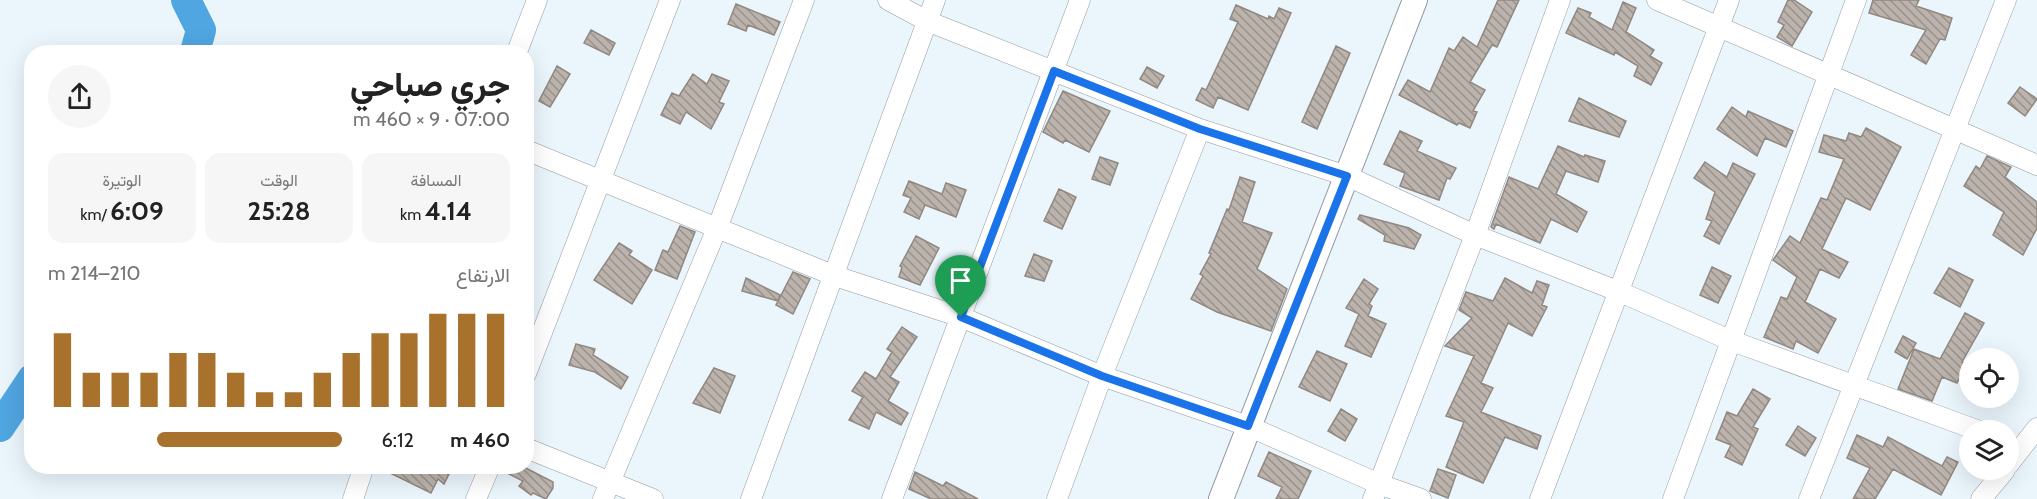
<!DOCTYPE html>
<html lang="ar">
<head>
<meta charset="utf-8">
<style>
	:root { --surface:#fff; --page:#f6f6f6; --text:#222; --muted:#767676; --accent:#a8712c }
	body { margin:0; font-family:Cabin,Vazirmatn,sans-serif; background:var(--page); color:var(--text); direction:rtl; height:100vh; display:flex; flex-direction:column; font-size:22px; white-space:nowrap }
	* { box-sizing:border-box; margin:0 }
	p { font-size:20px; color:var(--muted) }
	.icon { flex:none; width:33px; height:33px; fill:none; stroke:currentColor; stroke-width:2; stroke-linecap:round; stroke-linejoin:round }
	.map { position:relative; flex:1; overflow:hidden; direction:ltr }
	.side { position:absolute; left:24px; top:45px; width:510px; height:429px; display:flex; flex-direction:column; background:var(--surface); border-radius:24px; box-shadow:0 6px 24px #0002; direction:rtl }
	.side>* { flex:none }
	.controls { position:absolute; left:1959px; top:348px; display:grid; gap:12px }
	.controls a { display:grid; place-items:center; width:60px; height:60px; border-radius:50%; background:var(--surface); box-shadow:0 6px 24px #0002; font-size:30px }
	.pin { position:absolute; display:grid; place-items:center; width:51px; height:51px; color:#fff; margin:-62px -26px; border-radius:50% 50% 50% 0; rotate:-45deg; box-shadow:0 0 6px #0007 }
	.pin .icon { rotate:45deg }
	.round { display:grid; place-items:center; flex:none; width:63px; height:63px; border-radius:32px; background:var(--page) }
	.head { display:flex; align-items:center; justify-content:space-between; height:102px; padding:0 24px }
	h1 { font-size:33px; font-weight:800; line-height:45px }
	.figures { display:grid; grid-template-columns:repeat(3,1fr); gap:9px; height:102px; padding:6px 24px }
	.figures div { display:grid; align-content:center; border-radius:15px; background:var(--page); text-align:center }
	.figures b { font-size:26px; font-weight:800 }
	.figures small { font-size:16px; font-weight:400 }
	.figures p { font-size:16px }
	.chart { height:168px; padding:12px 24px }
	.chart p { display:flex; justify-content:space-between }
	.chart svg { width:100%; height:108px; margin-top:6px; stroke:var(--accent); stroke-width:6 }
	ul { padding:0 24px; list-style:none; font-size:20px }
	li { display:grid; grid-template-columns:96px 72px 1fr; align-items:center; height:45px }
	li i { height:15px; border-radius:8px; background:var(--accent) }
	.map>svg:first-child { display:block }
	.lines { fill:none; stroke-linecap:round; stroke-linejoin:round }
	.river { stroke:#50a6e1; stroke-width:30 }
	.building { fill:url(#building-back-hatch); stroke:#908881; stroke-width:1.5 }
	.minor-casing { stroke:#929ba2; stroke-width:21 }
	.tertiary-casing { stroke:#929ba2; stroke-width:26 }
	.minor { stroke:#fff; stroke-width:20 }
	.tertiary { stroke:#fff; stroke-width:24 }
	.route-casing { stroke:#fff; stroke-width:12 }
	.route { stroke:#1a73e8; stroke-width:8 }
</style>
</head>
<body>
<div class="map">
<svg width="2037" height="499" viewBox="0 0 2037 499">
	<defs>
		<pattern id="building-back-hatch" width="6" height="6" patternUnits="userSpaceOnUse" patternTransform="scale(1.5)"><rect width="6" height="6" fill="#bcb4ac"/><path d="M-1 5l2 2M0 0l6 6M5-1l2 2" fill="none" stroke="#99938d"/></pattern>
	</defs>
	<rect width="100%" height="100%" fill="#ebf5fc"/>
	<g class="lines">
		<path class="river" d="M 186,0 L 201,30 L 195,52
			M 0,427 L 32,379"/>
	</g>
	<path class="building" d="M 1498,0 L 1519,0 L 1497,47 L 1492,45 L 1470,82 L 1485,90 L 1473,111 L 1477,112 L 1470,128 L 1459,123 L 1457,125 L 1399,95 L 1408,80 L 1430,92 L 1449,48 L 1454,51 L 1463,37 L 1477,47 Z
		M 1788,0 L 1794,0 L 1812,12 L 1792,46 L 1777,37 L 1784,25 L 1778,22 Z
		M 1873,0 L 1919,0 L 1916,6 L 1952,18 L 1945,40 L 1940,39 L 1926,64 L 1911,55 L 1926,30 L 1869,13 Z
		M 1623,2 L 1636,8 L 1626,32 L 1654,50 L 1650,56 L 1662,63 L 1651,85 L 1634,76 L 1638,66 L 1615,52 L 1614,55 L 1566,33 L 1578,8 L 1591,13 L 1589,17 L 1612,30 Z
		M 736,4 L 780,22 L 774,35 L 748,25 L 746,31 L 728,24 Z
		M 1236,5 L 1268,19 L 1269,16 L 1274,19 L 1279,8 L 1291,13 L 1248,110 L 1218,97 L 1213,108 L 1196,100 L 1202,88 L 1206,90 L 1238,22 L 1230,19 Z
		M 591,30 L 615,43 L 609,55 L 584,43 Z
		M 1336,46 L 1350,53 L 1317,129 L 1302,122 Z
		M 557,66 L 570,74 L 550,107 L 539,101 Z
		M 1147,67 L 1164,76 L 1157,88 L 1140,79 Z
		M 693,74 L 707,84 L 712,74 L 729,81 L 719,102 L 724,104 L 711,129 L 686,112 L 680,124 L 661,115 L 672,93 L 679,96 Z
		M 2020,87 L 2037,99 L 2025,116 L 2008,103 Z
		M 1063,91 L 1110,111 L 1089,152 L 1065,140 L 1063,143 L 1043,132 Z
		M 1579,98 L 1626,121 L 1619,137 L 1569,121 Z
		M 1732,107 L 1746,117 L 1748,111 L 1793,131 L 1786,147 L 1765,138 L 1757,156 L 1717,129 Z
		M 1866,128 L 1901,147 L 1870,210 L 1846,198 L 1822,249 L 1848,262 L 1839,278 L 1820,269 L 1805,302 L 1836,319 L 1818,353 L 1796,341 L 1793,349 L 1764,337 L 1781,297 L 1787,299 L 1797,277 L 1773,260 L 1790,236 L 1800,243 L 1821,198 L 1827,200 L 1844,159 L 1819,152 L 1824,135 L 1846,141 L 1849,133 L 1861,137 Z
		M 1400,131 L 1422,141 L 1417,151 L 1456,168 L 1450,179 L 1447,178 L 1439,200 L 1400,186 L 1405,173 L 1384,164 Z
		M 1558,146 L 1584,157 L 1585,155 L 1605,161 L 1598,182 L 1566,171 L 1556,194 L 1587,212 L 1577,232 L 1551,219 L 1540,243 L 1496,224 L 1494,229 L 1491,227 L 1509,177 L 1538,189 Z
		M 1987,156 L 2011,167 L 2005,177 L 2037,202 L 2037,228 L 2023,255 L 1993,235 L 2004,212 L 1964,186 L 1976,166 L 1980,169 Z
		M 1100,157 L 1118,163 L 1110,185 L 1092,179 Z
		M 1705,162 L 1727,177 L 1733,163 L 1755,174 L 1719,244 L 1704,236 L 1712,221 L 1706,219 L 1715,192 L 1694,178 Z
		M 1240,177 L 1255,182 L 1242,222 L 1272,233 L 1257,269 L 1287,289 L 1271,331 L 1217,312 L 1191,299 L 1203,276 L 1200,274 L 1211,254 L 1209,253 L 1227,209 L 1229,210 Z
		M 909,181 L 942,194 L 946,183 L 966,190 L 956,217 L 925,205 L 919,219 L 904,212 L 911,198 L 903,195 Z
		M 1059,189 L 1076,197 L 1062,229 L 1044,221 Z
		M 1360,215 L 1409,228 L 1421,235 L 1414,249 L 1384,241 L 1385,235 L 1358,219 Z
		M 680,226 L 695,232 L 677,279 L 655,270 L 663,250 L 668,252 Z
		M 916,236 L 939,248 L 920,285 L 899,277 L 902,267 L 900,266 Z
		M 619,243 L 632,251 L 629,255 L 652,270 L 632,304 L 594,280 Z
		M 1034,254 L 1052,261 L 1044,281 L 1025,276 Z
		M 1712,267 L 1731,276 L 1718,303 L 1700,295 Z
		M 1949,268 L 1973,280 L 1960,307 L 1934,293 Z
		M 793,272 L 810,279 L 793,314 L 776,305 Z
		M 746,278 L 780,295 L 778,301 L 742,291 Z
		M 1505,278 L 1532,293 L 1537,281 L 1549,285 L 1542,305 L 1547,307 L 1532,336 L 1508,323 L 1481,383 L 1493,388 L 1481,412 L 1541,436 L 1537,449 L 1505,437 L 1483,483 L 1446,467 L 1464,422 L 1446,416 L 1474,356 L 1445,346 L 1472,318 L 1459,310 L 1466,292 L 1493,301 Z
		M 1364,279 L 1378,289 L 1369,304 L 1372,306 L 1368,316 L 1386,324 L 1371,357 L 1345,346 L 1359,314 L 1346,308 Z
		M 1965,313 L 1984,323 L 1962,362 L 1966,364 L 1957,383 L 1942,377 L 1932,401 L 1898,389 L 1914,349 L 1940,359 Z
		M 902,327 L 917,337 L 890,377 L 899,382 L 888,401 L 908,413 L 901,425 L 876,412 L 869,429 L 849,420 L 863,397 L 852,391 L 865,372 L 876,379 L 892,352 L 887,349 Z
		M 1903,336 L 1916,343 L 1907,359 L 1895,352 Z
		M 576,344 L 595,349 L 593,355 L 628,377 L 621,389 L 595,372 L 569,365 Z
		M 1317,351 L 1347,364 L 1330,401 L 1299,387 Z
		M 714,368 L 735,376 L 720,413 L 693,403 Z
		M 1753,389 L 1770,399 L 1753,427 L 1758,429 L 1742,465 L 1725,457 L 1731,445 L 1716,439 L 1727,412 L 1737,416 Z
		M 1341,409 L 1357,419 L 1345,441 L 1328,431 Z
		M 1798,426 L 1816,438 L 1805,456 L 1786,445 Z
		M 1857,435 L 1883,447 L 1888,437 L 1942,466 L 1947,457 L 1958,462 L 1941,495 L 1893,469 L 1875,499 L 1853,499 L 1870,468 L 1847,458 Z
		M 1269,452 L 1311,471 L 1298,499 L 1276,499 L 1282,487 L 1258,476 Z
		M 376,466 L 453,466 L 444,484 L 438,479 L 431,493 Z
		M 502,466 L 522,466 L 553,482 L 553,488 L 546,499 L 533,493 L 531,495 L 519,486 L 523,481 L 501,470 Z
		M 1438,469 L 1456,475 L 1448,498 L 1430,491 Z
		M 915,472 L 943,486 L 946,482 L 978,499 L 931,499 L 909,489 Z"/>
	<g class="lines">
		<defs>
			<path id="minor" d="M 888,0 L 927,21 L 1200,129 L 1347,176 L 1475,235 L 1620,292 L 1732,341 L 1977,430
				M 1657,0 L 2037,165
				M 517,52 L 537,0
				M 526,150 L 835,276 L 961,317 L 1102,376 L 1248,426 L 1379,484 L 1421,499
				M 526,374 L 670,0
				M 526,448 L 653,499
				M 2008,465 L 2037,428
				M 353,499 L 364,466
				M 476,499 L 490,466
				M 603,499 L 718,226 L 804,0
				M 751,499 L 935,0
				M 892,499 L 1080,0
				M 1057,499 L 1102,376 L 1200,129
				M 1373,499 L 1475,235 L 1560,0
				M 1540,499 L 1729,0
				M 1673,499 L 1856,0
				M 1809,499 L 2006,0
				M 1981,499 L 2005,470"/>
			<path id="tertiary" d="M 1221,499 L 1415,0"/>
		</defs>
		<use href="#minor" class="minor-casing"/>
		<use href="#tertiary" class="tertiary-casing"/>
		<use href="#minor" class="minor"/>
		<use href="#tertiary" class="tertiary"/>
	</g>
	<g class="lines">
		<defs>
			<path id="route" d="M 1054,71 L 1200,129 L 1347,176 L 1248,426 L 1102,376 L 961,317 Z"/>
		</defs>
		<use href="#route" class="route-casing"/>
		<use href="#route" class="route"/>
	</g>
</svg>
<div class="controls">
<a><svg class="icon" aria-label="locate" viewBox="0 0 24 24"><circle cx="12" cy="12" r="6"/><path d="M12 2v4M12 18v4M2 12h4M18 12h4"/></svg></a>
<a><svg class="icon" aria-label="layers" viewBox="0 0 24 24"><path d="M12 4l9 5-9 5-9-5zM3 14l9 5 9-5"/></svg></a>
</div>
<div class="pin" style="left:961px;top:317px;background:#1e9e55"><svg class="icon" aria-label="arrive" viewBox="0 0 24 24"><path d="M6 21V4h12l-3 4 3 4H6"/></svg></div>
<section class="side">
<div class="head"><div><h1>جري صباحي</h1><p>07:00 · 9 × 460 m</p></div><a class="round"><svg class="icon" aria-label="share" viewBox="0 0 24 24"><path d="M12 15V3M7 8l5-5 5 5M5 13v7h14v-7"/></svg></a></div>
<div class="figures">
<div><p>المسافة</p><b>4.14<small> km</small></b></div>
<div><p>الوقت</p><b>25:28</b></div>
<div><p>الوتيرة</p><b>6:09<small> /km</small></b></div>
</div>
<div class="chart"><p><span>الارتفاع</span>210–214 m</p>
<svg viewBox="0 0 160 44" preserveAspectRatio="none"><path d="M5 44V14M15 44V30M25 44V30M35 44V30M45 44V22M55 44V22M65 44V30M75 44V38M85 44V38M95 44V30M105 44V22M115 44V14M125 44V14M135 44V6M145 44V6M155 44V6"/></svg>
</div>
<ul>
<li><b>460 m</b>6:12<i style="width:63%"></i></li>
</ul>
</section>
</div>
</body>
</html>
